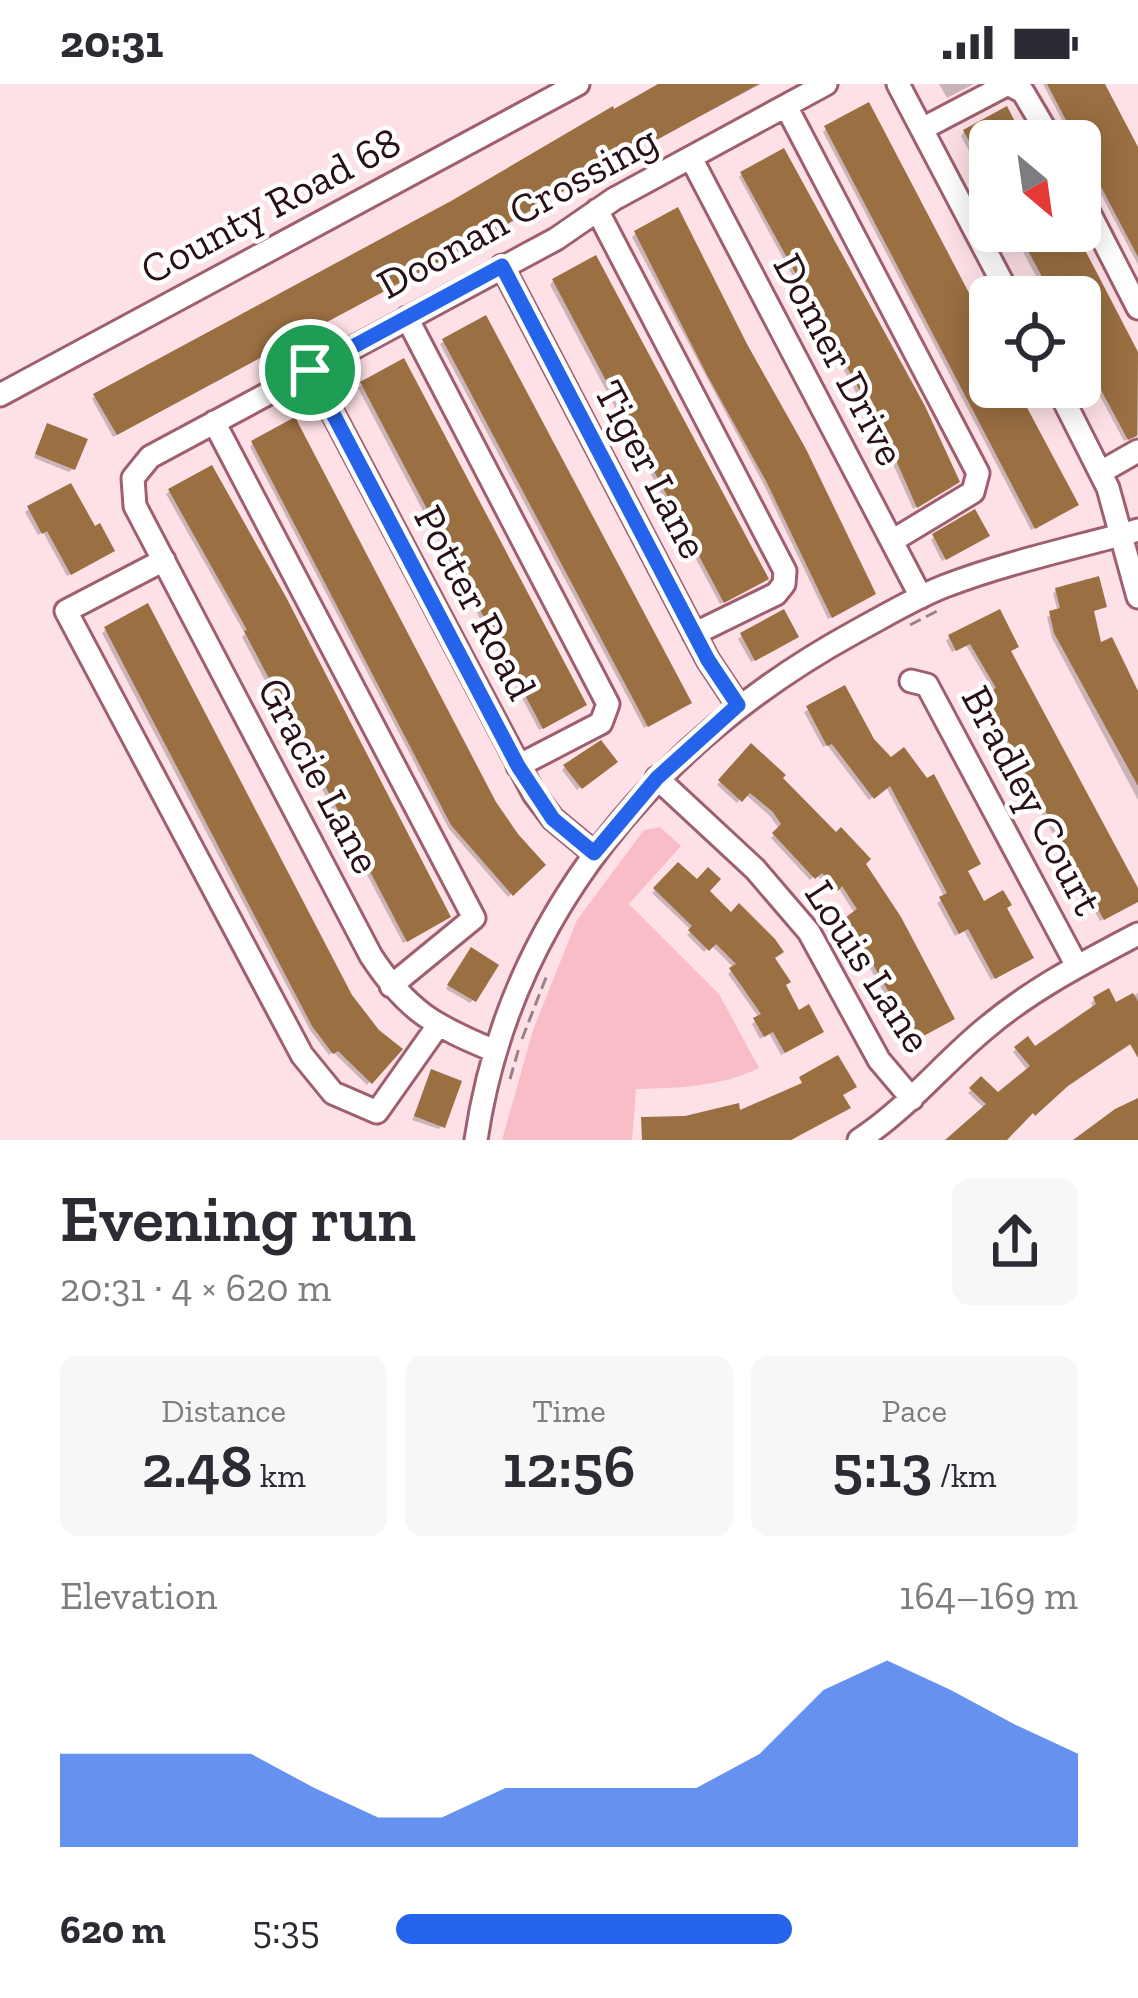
<!DOCTYPE html>
<html lang="en">
<head>
<meta charset="utf-8">
<style>
	:root { --surface:#fff; --page:#f7f7f7; --text:#2b2b33; --muted:#7c7c81; --accent:#2563eb }
	body { margin:0; font-family:"Zilla Slab",serif; background:var(--page); color:var(--text); height:100vh; display:flex; flex-direction:column; font-size:45px; white-space:nowrap }
	* { box-sizing:border-box; margin:0 }
	p { font-size:39px; color:var(--muted) }
	.icon { flex:none; width:66px; height:66px; fill:none; stroke:currentColor; stroke-width:2; stroke-linecap:round; stroke-linejoin:round }
	.map { position:relative; height:1056px; overflow:hidden }
	.side { display:flex; flex-direction:column; background:var(--surface); flex:1 }
	.side>* { flex:none }
	.needle { width:78px; rotate:151deg }
	.controls { position:absolute; left:969px; top:36px; display:grid; gap:24px }
	.controls a { display:grid; place-items:center; width:132px; height:132px; border-radius:18px; background:var(--surface); box-shadow:0 6px 30px #0003; font-size:60px }
	.pin { position:absolute; display:grid; place-items:center; width:102px; height:102px; color:#fff; margin:-51px; border:6px solid #fff; border-radius:50%; box-shadow:0 3px 12px #0007 }
	.round { display:grid; place-items:center; flex:none; width:126px; height:126px; border-radius:18px; background:var(--page) }
	.overview { display:flex; align-items:center; justify-content:space-between; height:204px; padding:0 60px }
	h1 { font-size:66px; font-weight:600; line-height:90px }
	.metrics { display:grid; grid-template-columns:repeat(3,1fr); gap:18px; height:204px; padding:12px 60px }
	.metrics div { display:grid; align-content:center; border-radius:18px; background:var(--page); text-align:center }
	.metrics b { font-size:60px; font-weight:600 }
	.metrics small { font-size:33px; font-weight:400 }
	.metrics p { font-size:33px }
	.chart { height:336px; padding:24px 60px }
	.chart p { display:flex; justify-content:space-between }
	.chart svg { width:100%; height:216px; margin-top:12px; fill:var(--accent); opacity:.7 }
	ul { padding:0 60px; list-style:none; font-size:39px }
	li { display:grid; grid-template-columns:192px 144px 1fr; align-items:center; height:90px }
	li i { height:30px; border-radius:15px; background:var(--accent) }
	.status { display:flex; justify-content:space-between; align-items:center; height:84px; padding:0 60px; background:var(--surface); direction:ltr }
	.status svg { height:33px; fill:currentColor }
	.map>svg:first-child { display:block }
	.green { fill:#f9bdc8 }
	.shadow { fill:#0003 }
	.building { fill:#9a6f42 }
	.lines { fill:none; stroke-linecap:round; stroke-linejoin:round }
	.minor-casing { stroke:#9e606e; stroke-width:27 }
	.path { stroke:#9b8086; stroke-width:3; stroke-dasharray:12 6; stroke-linecap:butt }
	.minor { stroke:#fff; stroke-width:21 }
	.route-casing { stroke:#fff; stroke-width:24 }
	.route { stroke:#2563eb; stroke-width:15 }
	.labels { text-anchor:middle; stroke-width:9; stroke-linejoin:round; paint-order:stroke }
	.street-label { font-size:42px; fill:#281016; stroke:#fff }
</style>
</head>
<body>
<div class="status"><b>20:31</b><svg viewBox="0 0 49 12"><path d="M0 12V9h3v3zM5 12V6h3v6zM10 12V3h3v9zM15 12V0h3v12zM26 1h20v11H26zM47 4h2v5h-2z"/></svg></div>
<div class="map">
<svg width="1138" height="1056" viewBox="0 0 1138 1056">
	<rect width="100%" height="100%" fill="#fee1e6"/>
	<path class="green" d="M 660,743 L 681,762 L 629,820 L 719,910 L 759,984 C 720,1003 679,1004 636,1005 L 632,1056 L 502,1056 L 533,946 L 577,836 L 644,746 Z"/>
	<path class="shadow" d="M 668,0 L 761,0 L 649,59 L 647,57 L 482,153 L 113,353 L 92,315 L 95,312 Z
		M 939,0 L 974,0 L 947,14 Z
		M 1043,0 L 1101,0 L 1138,71 L 1138,181 L 1080,70 L 1080,57 L 1073,57 Z
		M 826,45 L 990,257 L 990,303 L 1014,303 L 1072,424 L 1031,446 L 823,48 Z
		M 964,48 L 1022,57 L 990,57 L 990,106 L 961,52 Z
		M 742,90 L 953,401 L 913,425 L 885,362 L 739,93 Z
		M 1012,147 L 1070,147 L 1138,274 L 1138,350 L 1124,357 L 1080,275 L 1080,213 L 1047,213 Z
		M 636,149 L 869,513 L 828,535 L 764,401 L 632,153 Z
		M 553,197 L 761,498 L 720,520 L 550,201 Z
		M 444,257 L 685,622 L 644,644 L 440,260 Z
		M 361,301 L 580,624 L 539,646 L 358,304 Z
		M 45,346 L 73,385 L 69,388 L 34,374 Z
		M 253,359 L 493,719 L 542,780 L 508,813 L 449,745 L 250,363 Z
		M 170,407 L 444,836 L 403,859 L 242,553 L 245,550 L 166,410 Z
		M 29,425 L 108,469 L 67,492 L 43,448 L 38,451 L 25,428 Z
		M 934,453 L 983,455 L 942,477 L 931,456 Z
		M 1056,506 L 1104,523 L 1091,528 L 1099,563 L 1138,612 L 1138,716 L 1052,554 L 1047,533 L 1058,528 L 1053,510 Z
		M 106,545 L 350,912 L 377,948 L 399,966 L 367,1001 L 333,968 L 329,971 L 310,946 L 102,549 Z
		M 742,552 L 792,556 L 751,578 L 738,555 Z
		M 950,553 L 1008,568 L 1138,811 L 1137,818 L 1100,837 L 981,617 L 994,608 L 966,561 L 952,568 L 946,557 Z
		M 844,605 L 871,656 L 965,788 L 983,821 L 1004,825 L 1027,877 L 991,896 L 964,847 L 955,852 L 937,819 L 945,814 L 886,703 L 869,716 L 827,661 L 823,663 L 804,628 Z
		M 751,663 L 862,780 L 948,938 L 911,957 L 844,838 L 855,830 L 838,803 L 833,808 L 816,790 L 810,796 L 771,754 L 780,746 L 770,732 L 745,710 L 737,719 L 717,701 Z
		M 614,677 L 577,706 L 562,686 L 565,683 Z
		M 678,782 L 772,875 L 798,930 L 817,951 L 781,971 L 769,949 L 760,955 L 752,940 L 759,934 L 728,890 L 734,884 L 711,861 L 704,868 L 687,851 L 692,847 L 652,809 Z
		M 468,870 L 473,916 L 470,919 L 446,905 Z
		M 1138,909 L 1138,956 L 1060,1005 L 1002,1056 L 951,1056 L 985,1025 L 968,1009 L 981,996 L 998,1012 L 1028,987 L 1013,968 L 1016,965 L 1035,966 L 1094,925 L 1091,919 L 1094,916 L 1115,922 Z
		M 432,989 L 442,1042 L 439,1045 L 412,1036 Z"/>
	<path class="building" d="M 658,0 L 759,0 L 653,58 L 651,56 L 489,151 L 117,351 L 93,310 L 451,117 L 613,22 L 614,25 Z
		M 1047,0 L 1105,0 L 1138,63 L 1138,173 Z
		M 869,18 L 990,249 L 990,303 L 1016,303 L 1079,421 L 1035,445 L 824,42 Z
		M 1007,22 L 1025,57 L 990,57 L 990,96 L 963,46 Z
		M 784,64 L 925,322 L 960,398 L 917,424 L 888,358 L 740,88 Z
		M 678,123 L 747,260 L 806,365 L 876,510 L 832,534 L 766,397 L 707,291 L 634,147 Z
		M 1030,147 L 1075,147 L 1098,191 L 1138,268 L 1137,352 L 1128,356 L 1080,267 L 1080,213 L 1053,213 L 1020,152 Z
		M 596,171 L 769,495 L 724,519 L 552,195 Z
		M 486,231 L 692,619 L 648,643 L 442,255 Z
		M 404,274 L 587,621 L 543,645 L 360,298 Z
		M 295,333 L 496,718 L 518,750 L 546,781 L 513,812 L 451,741 L 251,357 Z
		M 47,339 L 88,355 L 75,386 L 35,370 Z
		M 212,381 L 286,513 L 451,833 L 407,858 L 244,547 L 247,546 L 168,405 Z
		M 71,399 L 95,442 L 100,439 L 115,467 L 71,491 L 47,447 L 42,450 L 27,422 Z
		M 975,425 L 990,452 L 946,476 L 932,450 Z
		M 1099,492 L 1107,523 L 1094,527 L 1101,558 L 1112,553 L 1138,607 L 1138,702 L 1054,549 L 1049,527 L 1060,524 L 1055,504 Z
		M 148,519 L 352,911 L 379,946 L 403,965 L 372,1000 L 338,967 L 333,970 L 312,942 L 104,543 Z
		M 784,525 L 799,553 L 755,577 L 740,549 Z
		M 1000,525 L 1019,563 L 1011,567 L 1138,804 L 1138,818 L 1104,836 L 983,611 L 996,604 L 970,560 L 956,567 L 948,551 Z
		M 845,601 L 874,655 L 891,673 L 904,663 L 927,694 L 934,690 L 981,780 L 968,787 L 984,817 L 1003,806 L 1012,821 L 1007,824 L 1034,874 L 995,895 L 968,845 L 959,850 L 939,813 L 947,809 L 890,702 L 874,715 L 832,660 L 827,662 L 806,622 Z
		M 601,656 L 618,678 L 582,705 L 563,681 Z
		M 751,659 L 786,691 L 783,694 L 836,748 L 841,743 L 871,775 L 866,780 L 901,833 L 955,935 L 916,956 L 846,833 L 857,825 L 842,802 L 838,807 L 822,789 L 815,795 L 772,749 L 781,740 L 773,728 L 750,709 L 742,718 L 718,696 Z
		M 678,778 L 697,795 L 708,783 L 721,795 L 710,807 L 731,828 L 739,819 L 775,855 L 784,868 L 775,874 L 791,898 L 786,901 L 799,926 L 809,920 L 824,948 L 785,969 L 773,948 L 764,953 L 753,934 L 761,930 L 729,884 L 736,880 L 716,860 L 709,867 L 688,846 L 692,842 L 653,804 Z
		M 471,863 L 499,881 L 476,918 L 447,901 Z
		M 1109,904 L 1116,918 L 1133,909 L 1138,917 L 1138,974 L 1130,960 L 1068,1002 L 1035,1032 L 1033,1029 L 1007,1056 L 945,1056 L 986,1020 L 969,1004 L 981,992 L 998,1008 L 1030,982 L 1014,963 L 1028,952 L 1035,962 L 1096,920 L 1093,913 Z
		M 838,971 L 857,1003 L 843,1011 L 851,1024 L 791,1056 L 642,1056 L 641,1033 L 685,1032 L 739,1019 L 740,1026 L 802,999 L 799,993 Z
		M 431,985 L 462,997 L 445,1044 L 414,1032 Z
		M 1138,1014 L 1138,1056 L 1073,1056 L 1115,1025 Z"/>
	<g class="lines">
		<defs>
			<path id="minor" d="M 898,0 L 1010,213
				M 786,22 L 978,389 L 973,408 L 892,457
				M 922,45 L 1008,0 L 1023,8 L 1052,57
				M 691,74 L 921,513
				M 1080,111 L 1138,224
				M 597,126 L 785,487 L 784,500 L 776,510 L 694,550
				M 502,182 L 708,576 L 738,621
				M 407,234 L 608,620 L 601,639 L 518,682
				M 310,286 L 534,710 L 553,735 L 594,769
				M 1057,303 L 1108,404 L 1138,513
				M 0,311 L 578,0
				M 214,338 L 474,834 L 391,902
				M 1101,388 L 1138,367
				M 164,476 L 66,527 L 302,971 L 333,1009 L 377,1028 L 437,943
				M 911,597 L 927,601 L 1077,882
				M 657,694 L 755,785 L 809,848 L 879,976 L 912,1015
				M 495,967 C 436,943 407,927 371,872 L 135,422 L 133,394 L 150,373 L 556,155 L 614,115 L 826,0
				M 476,1056 C 509,830 660,655 855,548 C 885,532 914,514 945,502 C 1008,478 1074,464 1138,446
				M 859,1056 C 907,1025 942,980 986,944 C 1032,905 1085,878 1138,850"/>
		</defs>
		<use href="#minor" class="minor-casing"/>
		<path class="path" d="M 910,541 L 939,526
			M 522,955 L 547,891
			M 510,995 L 519,964"/>
		<use href="#minor" class="minor"/>
	</g>
	<g class="lines">
		<defs>
			<path id="route" d="M 502,182 L 708,576 L 738,621 L 657,694 L 594,769 L 553,735 L 518,682 L 310,286 Z"/>
		</defs>
		<use href="#route" class="route-casing"/>
		<use href="#route" class="route"/>
	</g>
	<g class="labels">
		<g class="street-label">
			<text transform="translate(270 121) rotate(-28)" y="15">County Road 68</text>
			<text transform="translate(517 127) rotate(-29)" y="15">Doonan Crossing</text>
			<text transform="translate(840 275) rotate(62)" y="15">Domer Drive</text>
			<text transform="translate(652 385) rotate(62)" y="15">Tiger Lane</text>
			<text transform="translate(476 518) rotate(62)" y="15">Potter Road</text>
			<text transform="translate(320 691) rotate(62)" y="15">Gracie Lane</text>
			<text transform="translate(1033 716) rotate(62)" y="15">Bradley Court</text>
			<text transform="translate(869 882) rotate(57)" y="15">Louis Lane</text>
		</g>
	</g>
</svg>
<div class="controls">
<a><svg class="needle" viewBox="-14 -14 28 28"><path d="M0-13l5 13h-10z" fill="#e53935"/><path d="M0 13l5-13h-10z" fill="#7c7c81"/></svg></a>
<a><svg class="icon" aria-label="locate" viewBox="0 0 24 24"><circle cx="12" cy="12" r="6"/><path d="M12 2v4M12 18v4M2 12h4M18 12h4"/></svg></a>
</div>
<div class="pin" style="left:310px;top:286px;background:#1e9e55"><svg class="icon" aria-label="arrive" viewBox="0 0 24 24"><path d="M6 21V4h12l-3 4 3 4H6"/></svg></div>
</div>
<section class="side">
<div class="overview"><div><h1>Evening run</h1><p>20:31 · 4 × 620 m</p></div><a class="round"><svg class="icon" aria-label="share" viewBox="0 0 24 24"><path d="M12 15V3M7 8l5-5 5 5M5 13v7h14v-7"/></svg></a></div>
<div class="metrics">
<div><p>Distance</p><b>2.48<small> km</small></b></div>
<div><p>Time</p><b>12:56</b></div>
<div><p>Pace</p><b>5:13<small> /km</small></b></div>
</div>
<div class="chart"><p><span>Elevation</span>164–169 m</p>
<svg viewBox="0 0 160 44" preserveAspectRatio="none"><path d="M0 44V25L10 25L20 25L30 25L40 32L50 38L60 38L70 32L80 32L90 32L100 32L110 25L120 12L130 6L140 12L150 19L160 25V44z"/></svg>
</div>
<ul>
<li><b>620 m</b>5:35<i style="width:58%"></i></li>
</ul>
</section>
</body>
</html>
